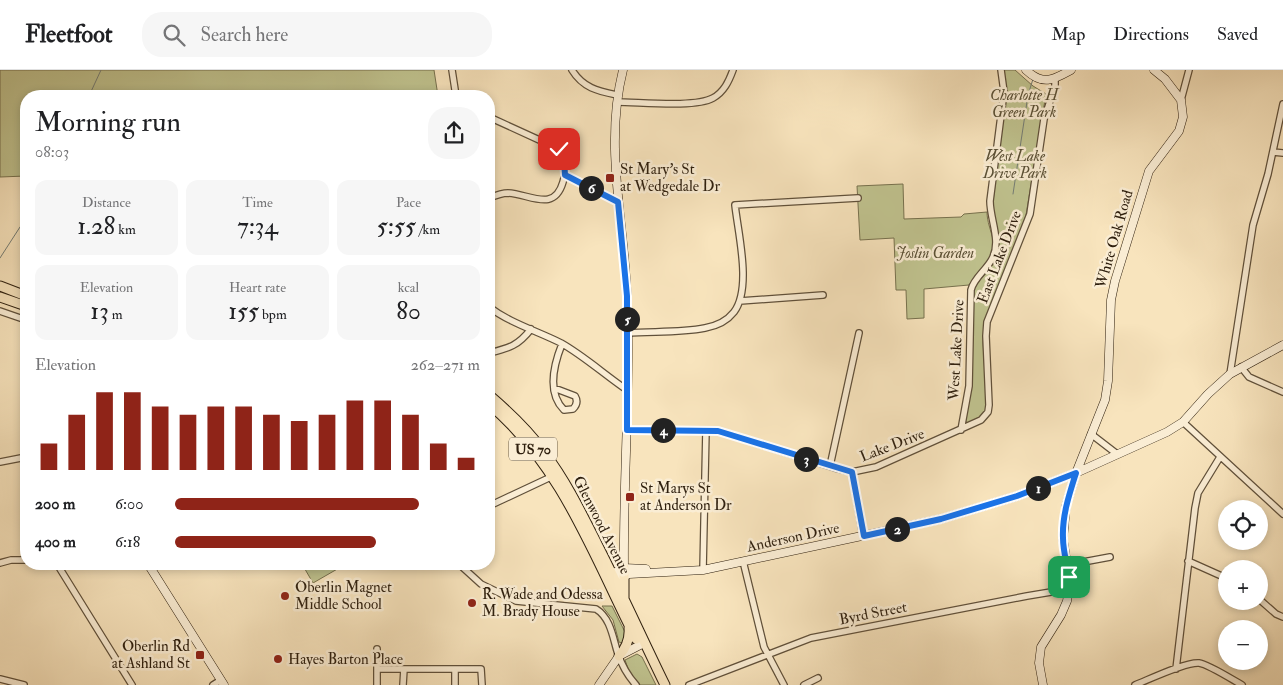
<!DOCTYPE html>
<html lang="en">
<head>
<meta charset="utf-8">
<style>
	:root { --surface:#fff; --page:#f6f6f6; --text:#202124; --muted:#757577; --line:#e0e0e0; --accent:#8f2418 }
	body { margin:0; font-family:"IM FELL Double Pica",serif; background:var(--page); color:var(--text); height:100vh; display:flex; flex-direction:column; font-size:19px; white-space:nowrap }
	* { box-sizing:border-box; margin:0 }
	p { font-size:16px; color:var(--muted) }
	.icon { flex:none; width:28px; height:28px; fill:none; stroke:currentColor; stroke-width:2; stroke-linecap:round; stroke-linejoin:round }
	.map { position:relative; flex:1; overflow:hidden }
	.drawer { position:absolute; left:20px; top:20px; width:475px; height:480px; display:flex; flex-direction:column; background:var(--surface); border-radius:20px; box-shadow:0 2px 8px #0003 }
	.drawer>* { flex:none }
	.controls { position:absolute; left:1218px; top:430px; display:grid; gap:10px }
	.controls a { display:grid; place-items:center; width:50px; height:50px; border-radius:50%; background:var(--surface); box-shadow:0 2px 8px #0003; font-size:25px }
	.pin { position:absolute; display:grid; place-items:center; width:42px; height:42px; color:#fff; margin:-21px; border-radius:10px; box-shadow:0 2px 8px #0006 }
	.km { position:absolute; width:25px; height:25px; margin:-12px; border-radius:50%; background:#222; color:#fff; font-size:14px; line-height:25px; text-align:center }
	.round { display:grid; place-items:center; flex:none; width:52px; height:52px; border-radius:20px; background:var(--page) }
	.headline { display:flex; align-items:center; justify-content:space-between; height:85px; padding:0 15px }
	h1 { font-size:28px; font-weight:600; line-height:38px }
	.figures { display:grid; grid-template-columns:repeat(3,1fr); gap:8px; height:85px; padding:5px 15px }
	.figures div { display:grid; align-content:center; border-radius:12px; background:var(--page); text-align:center }
	.figures b { font-size:25px; font-weight:600 }
	.figures small { font-size:14px; font-weight:400 }
	.figures p { font-size:14px }
	.chart { height:140px; padding:10px 15px }
	.chart p { display:flex; justify-content:space-between }
	.chart svg { width:100%; height:90px; margin-top:5px; stroke:var(--accent); stroke-width:6 }
	ul { padding:0 15px; list-style:none; font-size:16px }
	li { display:grid; grid-template-columns:80px 60px 1fr; align-items:center; height:38px }
	li i { height:12px; border-radius:6px; background:var(--accent) }
	header { display:flex; align-items:center; gap:30px; box-sizing:border-box; height:70px; padding:0 25px; background:var(--surface); border-bottom:1px solid var(--line) }
	header strong { font-size:24px }
	nav { display:flex; gap:28px; margin-inline-start:auto; font-size:18px }
	.search { width:350px; height:45px; background:var(--page); display:flex; align-items:center; gap:12px; box-sizing:border-box; padding:0 18px; border-radius:20px; color:var(--muted); font-size:19px }
	.map>svg:first-child { display:block }
	.green { fill:#c0c38f; stroke:#77714e }
	.lines { fill:none; stroke-linecap:round; stroke-linejoin:round }
	.stream { stroke:#747d76; stroke-width:1 }
	.street-casing { stroke:#60503a; stroke-width:8 }
	.secondary-casing { stroke:#2e1f0e; stroke-width:9 }
	.primary-casing { stroke:#2e1f0e; stroke-width:11 }
	.street { stroke:#faedd4; stroke-width:5.5 }
	.secondary { stroke:#faedd4; stroke-width:8 }
	.primary { stroke:#f8e4bd; stroke-width:9 }
	.route-casing { stroke:#fff; stroke-width:10 }
	.route { stroke:#1a73e8; stroke-width:6 }
	.poi-dot { fill:#8f2418; stroke:#faedd4; stroke-width:2 }
	.labels { text-anchor:middle; stroke-width:5; stroke-linejoin:round; paint-order:stroke }
	.shield { fill:#faedd4; stroke:#6b5d49; stroke-width:1 }
	.shield-label { font-size:14px; font-weight:bold; fill:#2e1f0e }
	.park-label { font-size:15px; font-style:italic; fill:#5a5035; stroke:#faedd4 }
	.poi-label { font-size:15px; fill:#2e1f0e; stroke:#faedd4; text-anchor:start }
	.street-label { font-size:15px; fill:#2e1f0e; stroke:#faedd4 }
</style>
</head>
<body>
<header>
<strong>Fleetfoot</strong>
<div class="search"><svg class="icon" aria-label="search" viewBox="0 0 24 24"><circle cx="10" cy="10" r="6"/><path d="M15 15l6 6"/></svg>Search here</div>
<nav><a>Map</a><a>Directions</a><a>Saved</a></nav>
</header>
<div class="map">
<svg width="1283" height="615" viewBox="0 0 1283 615">
	<rect width="100%" height="100%" fill="#f8e4bd"/>
	<filter id="stains"><feTurbulence type="fractalNoise" baseFrequency=".004" numOctaves="4"/><feColorMatrix values="0 0 0 0 .2 0 0 0 0 .09 0 0 0 0 .02 0 0 0 .5 -.17"/></filter>
	<radialGradient id="worn" r=".72"><stop offset=".6" stop-color="#630" stop-opacity="0"/><stop offset="1" stop-color="#630" stop-opacity=".3"/></radialGradient>
	<path class="green" d="M 0,0 L 434,0 L 438,26 L 26,26 L 26,106 L 0,107 Z
		M 1004,0 L 1015,0 L 1033,16 L 1046,24 L 1026,145 L 1018,170 L 984,256 L 983,273 L 987,338 L 980,349 L 969,354 L 965,351 L 972,314 L 972,224 C 976,210 988,204 995,191 C 1002,175 995,165 993,148 C 993,143 993,138 993,132 L 1006,23 Z
		M 903,114 L 904,149 L 961,147 L 964,144 L 987,142 C 987,152 991,160 993,170 C 995,189 979,200 969,215 L 924,219 L 924,248 L 907,249 L 906,220 L 896,220 L 894,168 L 860,170 L 857,116 Z
		M 302,494 L 346,494 L 313,513 Z
		M 602,536 L 612,536 L 626,564 L 624,574 L 619,572 L 613,550 Z
		M 637,584 L 642,587 L 656,615 L 640,615 L 630,604 L 625,590 Z"/>
	<g class="lines">
		<path class="stream" d="M 89,26 L 101,0
			M 1013,124 L 1028,25 L 1033,9
			M 0,188 L 20,157 L 26,150"/>
		<defs>
			<path id="street" d="M 452,0 L 456,26
				M 572,0 C 583,18 598,21 617,25
				M 1181,30 L 1189,0
				M 617,32 C 640,32 695,38 713,28 C 724,22 729,11 733,0
				M 489,47 L 559,79 C 565,90 567,100 563,112 C 554,143 530,124 508,123 C 502,123 494,126 489,128
				M 1273,82 L 1283,83
				M 565,105 L 618,132
				M 740,231 L 823,225
				M 489,237 C 510,253 537,261 561,273 C 584,286 605,305 627,320
				M 0,241 L 26,250
				M 627,263 C 653,261 680,263 705,258 C 716,256 727,251 734,242 C 752,218 738,163 735,135 L 858,128
				M 489,283 C 509,278 518,276 531,259
				M 1241,297 L 1249,307 L 1283,322
				M 1230,304 L 1253,155 L 1268,104 L 1283,34
				M 554,318 L 575,326 C 578,331 577,335 573,339 L 564,340 C 546,322 554,294 562,274
				M 1183,352 L 1283,444
				M 627,360 L 718,361 L 835,398 L 852,402 L 876,397 L 981,350 L 988,342 L 989,335 L 986,266 L 987,252 L 1030,144 L 1044,49 L 1055,16 L 1055,9
				M 961,360 L 969,316 L 971,220 C 974,207 988,199 993,187 C 1001,170 990,149 990,131 L 1004,22 L 1001,0
				M 1091,364 L 1117,384
				M 0,392 L 26,387
				M 830,396 L 859,263
				M 852,402 L 863,466
				M 489,436 L 553,406
				M 743,491 L 764,577 L 784,615
				M 1188,491 L 1226,508
				M 0,493 L 11,490 L 26,490
				M 57,494 L 132,615
				M 133,494 L 149,495
				M 459,494 L 481,514 L 516,531 L 596,539 C 611,548 613,569 618,584 C 622,596 628,606 636,615
				M 380,495 L 383,494
				M 1067,495 L 1110,487
				M 703,500 L 706,360
				M 1259,529 L 1276,544 L 1283,547
				M 377,579 L 377,615
				M 377,599 L 481,599 L 482,615
				M 455,599 L 455,615
				M 1176,599 L 1195,438 L 1198,423 L 1220,387
				M 0,609 L 24,615
				M 213,615 L 221,610
				M 403,615 L 404,599
				M 689,615 L 811,568 L 1027,526 L 1069,519
				M 804,615 L 818,608
				M 1135,615 C 1150,609 1185,592 1199,593 C 1208,594 1233,610 1242,615"/>
			<path id="secondary" d="M 623,0 C 604,75 624,150 627,226 C 631,316 623,407 624,498
				M 1026,0 C 1043,16 1053,10 1071,0
				M 148,494 L 224,615
				M 607,506 L 624,498 L 646,499
				M 610,512 L 629,504 L 703,500 L 941,449 L 1017,426 L 1076,403 L 1167,362 L 1183,352 L 1208,324 L 1230,304 L 1283,275
				M 599,615 L 619,586 L 644,573
				M 1043,615 L 1039,593 L 1041,577 L 1061,545 L 1067,531 L 1069,519 L 1069,507 L 1063,469 L 1066,436 L 1076,403 L 1105,330 L 1108,311 L 1111,230 L 1115,211 L 1149,101 L 1179,61 L 1183,47 L 1181,30 L 1165,9 L 1154,0"/>
			<path id="primary" d="M 0,216 L 26,226
				M 0,227 L 26,236
				M 489,325 C 509,342 529,361 544,382 C 566,411 581,442 597,474 C 621,521 642,568 665,615
				M 489,334 C 562,395 594,487 636,569
				M 624,498 L 624,528
				M 619,586 C 626,578 630,569 629,558"/>
		</defs>
		<use href="#street" class="street-casing"/>
		<use href="#secondary" class="secondary-casing"/>
		<use href="#primary" class="primary-casing"/>
		<use href="#street" class="street"/>
		<use href="#secondary" class="secondary"/>
		<use href="#primary" class="primary"/>
	</g>
	<g class="lines">
		<defs>
			<path id="route" d="M 559,79 L 564,89 L 565,105 L 618,132 L 627,226 L 627,360 L 718,361 L 852,402 L 864,466 L 941,449 L 1017,426 L 1076,403 C 1069,425 1062,446 1063,468 C 1063,481 1067,494 1069,507"/>
		</defs>
		<use href="#route" class="route-casing"/>
		<use href="#route" class="route"/>
	</g>
	<g class="poi-dot">
		<rect x="605" y="103" width="10" height="10" rx="2.5"/>
		<rect x="625" y="422" width="10" height="10" rx="2.5"/>
		<circle cx="285" cy="526" r="5"/>
		<circle cx="472" cy="533" r="5"/>
		<rect x="195" y="580" width="10" height="10" rx="2.5"/>
		<circle cx="278" cy="589" r="5"/>
	</g>
	<g class="labels">
		<rect class="shield" x="509" y="367.5" width="48" height="23" rx="4"/>
		<g class="shield-label">
			<text x="533" y="384">US 70</text>
		</g>
		<g class="park-label">
			<text x="1024" y="30">Charlotte H<tspan x="1024" dy="17">Green Park</tspan></text>
			<text x="1015" y="91">West Lake<tspan x="1015" dy="17">Drive Park</tspan></text>
			<text x="935" y="188">Joslin Garden</text>
		</g>
		<g class="poi-label">
			<text x="620" y="104">St Mary's St<tspan x="620" dy="17">at Wedgedale Dr</tspan></text>
			<text x="640" y="423">St Marys St<tspan x="640" dy="17">at Anderson Dr</tspan></text>
			<text x="295" y="522">Oberlin Magnet<tspan x="295" dy="17">Middle School</tspan></text>
			<text x="482" y="529">R. Wade and Odessa<tspan x="482" dy="17">M. Brady House</tspan></text>
			<text x="190" y="581" text-anchor="end">Oberlin Rd<tspan x="190" dy="17">at Ashland St</tspan></text>
			<text x="288" y="594">Hayes Barton Place</text>
		</g>
		<g class="street-label">
			<text transform="translate(1114 169) rotate(-74)" y="5">White Oak Road</text>
			<text transform="translate(999 187) rotate(-69)" y="5">East Lake Drive</text>
			<text transform="translate(956 280) rotate(-87)" y="5">West Lake Drive</text>
			<text transform="translate(892 375) rotate(-21)" y="5">Lake Drive</text>
			<text transform="translate(602 455) rotate(63)" y="5">Glenwood Avenue</text>
			<text transform="translate(793 467) rotate(-12)" y="5">Anderson Drive</text>
			<text transform="translate(873 543) rotate(-11)" y="5">Byrd Street</text>
		</g>
	</g>
	<rect width="100%" height="100%" filter="url(#stains)"/>
	<rect width="100%" height="100%" fill="url(#worn)"/>
</svg>
<div class="controls">
<a><svg class="icon" aria-label="locate" viewBox="0 0 24 24"><circle cx="12" cy="12" r="6"/><path d="M12 2v4M12 18v4M2 12h4M18 12h4"/></svg></a>
<a>+</a>
<a>−</a>
</div>
<div class="pin" style="left:1069px;top:507px;background:#1e9e55"><svg class="icon" aria-label="arrive" viewBox="0 0 24 24"><path d="M6 21V4h12l-3 4 3 4H6"/></svg></div>
<div class="pin" style="left:559px;top:79px;background:#d93025"><svg class="icon" aria-label="check" viewBox="0 0 24 24"><path d="M5 12l5 5 9-10"/></svg></div>
<b class="km" style="left:1038px;top:418px">1</b>
<b class="km" style="left:897px;top:459px">2</b>
<b class="km" style="left:806px;top:389px">3</b>
<b class="km" style="left:663px;top:360px">4</b>
<b class="km" style="left:627px;top:249px">5</b>
<b class="km" style="left:591px;top:118px">6</b>
<section class="drawer">
<div class="headline"><div><h1>Morning run</h1><p>08:03</p></div><a class="round"><svg class="icon" aria-label="share" viewBox="0 0 24 24"><path d="M12 15V3M7 8l5-5 5 5M5 13v7h14v-7"/></svg></a></div>
<div class="figures">
<div><p>Distance</p><b>1.28<small> km</small></b></div>
<div><p>Time</p><b>7:34</b></div>
<div><p>Pace</p><b>5:55<small> /km</small></b></div>
</div>
<div class="figures">
<div><p>Elevation</p><b>13<small> m</small></b></div>
<div><p>Heart rate</p><b>155<small> bpm</small></b></div>
<div><p>kcal</p><b>80</b></div>
</div>
<div class="chart"><p><span>Elevation</span>262–271 m</p>
<svg viewBox="0 0 160 44" preserveAspectRatio="none"><path d="M5 44V31M15 44V17M25 44V6M35 44V6M45 44V13M55 44V17M65 44V13M75 44V13M85 44V17M95 44V20M105 44V17M115 44V10M125 44V10M135 44V17M145 44V31M155 44V38"/></svg>
</div>
<ul>
<li><b>200 m</b>6:00<i style="width:80%"></i></li>
<li><b>400 m</b>6:18<i style="width:66%"></i></li>
</ul>
</section>
</div>
</body>
</html>
